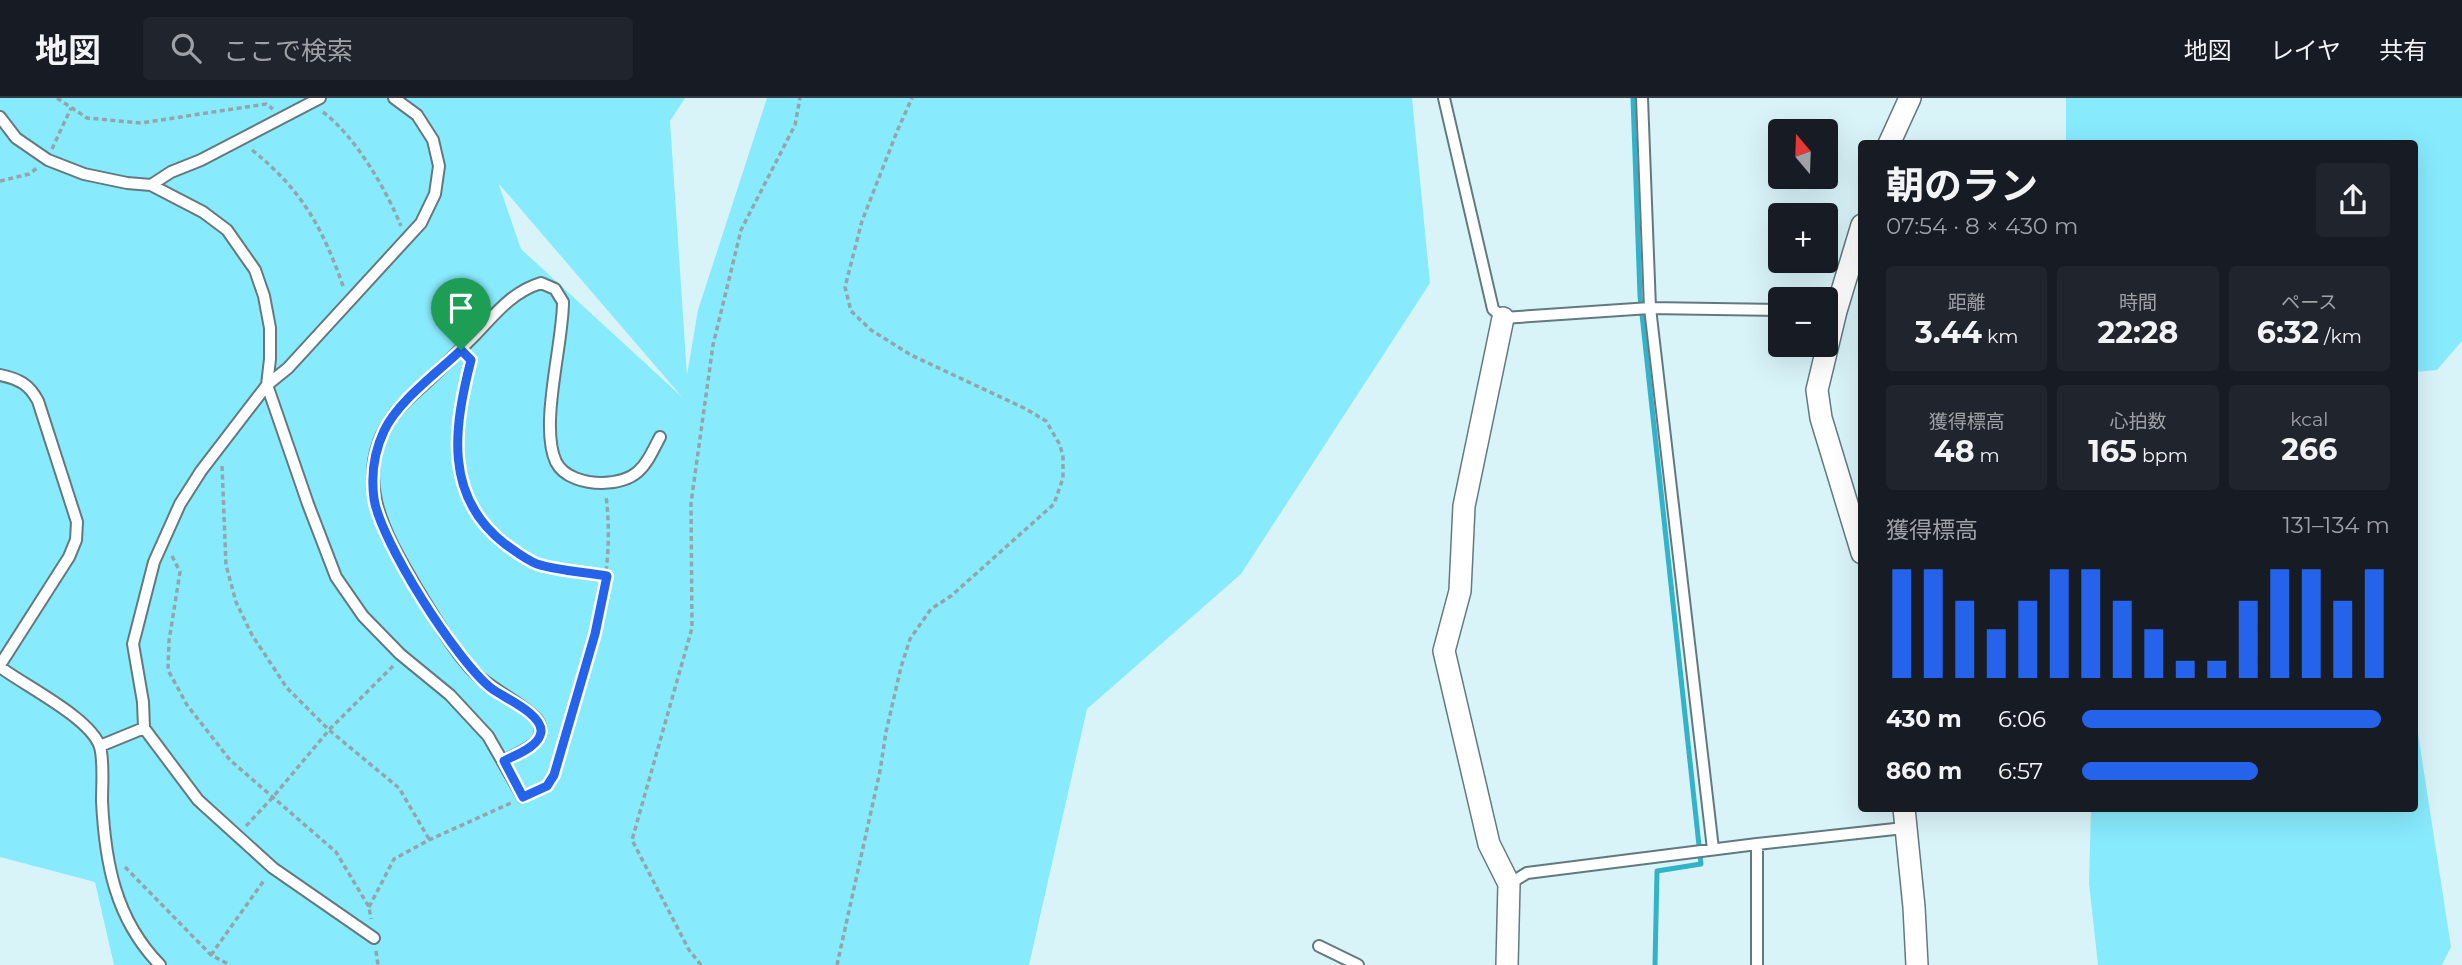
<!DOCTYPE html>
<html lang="ja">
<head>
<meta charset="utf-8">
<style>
	:root { --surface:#171b24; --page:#20242c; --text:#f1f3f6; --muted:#9ea1a6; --line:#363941; --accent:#2563eb }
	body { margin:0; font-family:Montserrat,"Noto Sans JP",sans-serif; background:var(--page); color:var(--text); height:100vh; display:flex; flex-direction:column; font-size:26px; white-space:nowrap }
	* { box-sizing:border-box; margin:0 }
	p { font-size:23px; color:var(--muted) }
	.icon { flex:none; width:38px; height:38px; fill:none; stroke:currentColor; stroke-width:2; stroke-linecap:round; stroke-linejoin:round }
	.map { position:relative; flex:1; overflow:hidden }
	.side { position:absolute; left:1858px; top:42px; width:560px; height:672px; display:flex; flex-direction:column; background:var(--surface); border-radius:7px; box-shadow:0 7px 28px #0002 }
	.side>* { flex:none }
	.needle { width:46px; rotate:341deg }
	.buttons { position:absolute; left:1768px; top:21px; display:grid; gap:14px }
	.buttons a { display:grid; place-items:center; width:70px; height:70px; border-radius:7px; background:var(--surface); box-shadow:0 7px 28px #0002; font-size:35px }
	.pin { position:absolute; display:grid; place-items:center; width:60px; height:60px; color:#fff; margin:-72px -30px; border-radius:50% 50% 50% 0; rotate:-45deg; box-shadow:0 0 7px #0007 }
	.pin .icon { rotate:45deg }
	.round { display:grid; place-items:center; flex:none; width:74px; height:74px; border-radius:7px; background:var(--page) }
	.headline { display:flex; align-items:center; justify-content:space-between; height:119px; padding:0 28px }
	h1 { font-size:38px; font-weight:700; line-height:52px }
	.stats { display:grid; grid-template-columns:repeat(3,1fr); gap:10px; height:119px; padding:7px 28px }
	.stats div { display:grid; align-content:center; border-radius:7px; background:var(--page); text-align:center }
	.stats b { font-size:30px; font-weight:700 }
	.stats small { font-size:19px; font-weight:400 }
	.stats p { font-size:19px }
	.chart { height:196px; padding:14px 28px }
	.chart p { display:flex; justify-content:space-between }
	.chart svg { width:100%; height:126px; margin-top:7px; stroke:var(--accent); stroke-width:6 }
	ul { padding:0 28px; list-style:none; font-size:23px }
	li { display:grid; grid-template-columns:112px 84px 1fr; align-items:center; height:52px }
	li i { height:18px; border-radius:9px; background:var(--accent) }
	header { display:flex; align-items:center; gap:42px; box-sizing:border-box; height:98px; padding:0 35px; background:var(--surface); border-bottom:2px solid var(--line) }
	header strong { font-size:33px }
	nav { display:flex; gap:38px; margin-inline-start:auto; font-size:24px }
	.search { width:490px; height:63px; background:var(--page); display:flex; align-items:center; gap:18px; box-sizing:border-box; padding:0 24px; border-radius:7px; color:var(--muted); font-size:26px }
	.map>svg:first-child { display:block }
	.green { fill:#88eafd; fill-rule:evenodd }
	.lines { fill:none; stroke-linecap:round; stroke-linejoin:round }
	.stream { stroke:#32b3c9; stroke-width:5 }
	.service-casing { stroke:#627a7f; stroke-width:14 }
	.minor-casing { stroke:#627a7f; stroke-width:24 }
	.path { stroke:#92a6aa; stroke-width:3.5; stroke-dasharray:5 3.5; stroke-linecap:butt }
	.service { stroke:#fff; stroke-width:10 }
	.minor { stroke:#fff; stroke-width:21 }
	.route-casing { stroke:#fff; stroke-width:14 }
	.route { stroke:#2563eb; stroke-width:9 }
</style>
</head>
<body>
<header>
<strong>地図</strong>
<div class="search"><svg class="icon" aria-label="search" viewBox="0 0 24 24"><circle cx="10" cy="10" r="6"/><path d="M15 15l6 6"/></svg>ここで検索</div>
<nav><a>地図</a><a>レイヤ</a><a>共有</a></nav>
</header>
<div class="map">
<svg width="2462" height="867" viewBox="0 0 2462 867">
	<rect width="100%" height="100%" fill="#d9f4f9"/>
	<path class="green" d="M 0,0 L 685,0 L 670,23 L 687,277 L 698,212 L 767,0 L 1412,0 L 1430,185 L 1241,476 L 1087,611 L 1029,867 L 114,867 L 95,784 L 0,759 ZM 499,87 L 500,87 L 682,299 L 521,151 Z
		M 2066,0 L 2462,0 L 2462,243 L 2437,272 L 2415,274 L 2415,46 L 2066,45 Z
		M 2415,616 L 2451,849 L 2442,867 L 2098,867 L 2089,785 L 2091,711 L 2415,710 Z"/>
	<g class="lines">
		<path class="stream" d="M 1633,0 L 1640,198 L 1701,766 L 1657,773 L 1655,867"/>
		<defs>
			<path id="service" d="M 1444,0 L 1493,211 L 1503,220 L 1650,210 L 1780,212
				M 1642,0 L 1650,210 L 1713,751
				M 0,19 L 16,40 L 48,62 L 84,76 L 127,85 L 151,87 L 203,114 L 227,132 L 255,172 L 264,198 L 270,230 L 270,261 L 267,287 L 308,406 L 336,479 L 363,518 L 400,556 L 450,597 L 488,638 L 523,699
				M 151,87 L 171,74 L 201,62 L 320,0
				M 0,277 C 19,281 29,286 38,303 L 77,424 L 76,442 L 69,459 L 0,567
				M 0,569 C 25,588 91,620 100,649 C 104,663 102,688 102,703 C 105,764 115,821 160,867
				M 100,648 L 144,630
				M 504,663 C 518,655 549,645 539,625 C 533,612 490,590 476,576 C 456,557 431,514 416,489 C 383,433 349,374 396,314 C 407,300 422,289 434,277 C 448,264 462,250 476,236 C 496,215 512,194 541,185 L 555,191 L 563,204 C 563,246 539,328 556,364 C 564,380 586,385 602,385 C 639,384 645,368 660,339
				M 1757,746 L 1757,867
				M 1509,786 L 1527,775 L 1757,746 L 1904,730
				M 374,840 L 273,770 L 198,702 L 144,630 L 143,604 L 133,546 L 154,464 L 180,406 L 201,373 L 267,287 L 288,270 L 421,125 L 435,96 L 439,68 L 433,42 L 417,17 L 394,0
				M 1319,848 L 1358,867"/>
			<path id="minor" d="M 1889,46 L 1910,0
				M 1862,127 L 1836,213 L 1817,292 L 1821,320 L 1862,455
				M 1503,220 L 1464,408 L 1460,493 L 1444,553 L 1489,746 L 1509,786 L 1507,867
				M 1904,710 L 1914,809 L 1917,867"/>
		</defs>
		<use href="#service" class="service-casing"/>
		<use href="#minor" class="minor-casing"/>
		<path class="path" d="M 57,0 L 87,20 L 141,25 L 266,6 L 273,11
			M 323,14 C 355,38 386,91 401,128
			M 52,51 L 71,10
			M 252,52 C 302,92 323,130 344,191
			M 0,83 L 29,76 L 37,70
			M 470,261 L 459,314 L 457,342 L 459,371 L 465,397 L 477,418 L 493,436 L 516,454 L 537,466 L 606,478
			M 222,368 L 226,467 L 236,504 L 252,537 L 287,590 L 329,632 L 399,690 L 429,741
			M 172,458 L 180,474 L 169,543 L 168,572 L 187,607 L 230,662 L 336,754 L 369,809 L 371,821
			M 534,694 L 547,688 L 554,677 C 563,649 570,621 578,594 C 597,527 615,468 606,398
			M 246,728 L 273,699 L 329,632 L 394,567
			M 125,769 L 211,857 L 230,867
			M 369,809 L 394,761 L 429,742 L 511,705
			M 376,853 L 378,867
			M 211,857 L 265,781
			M 701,867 L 689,852 L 632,742 L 692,530 L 691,405 L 713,247 L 741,132 L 795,27 L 800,0
			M 837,867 L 880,673 L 886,634 L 901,569 L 910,541 L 931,511 L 951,498 L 1054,406 L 1063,380 L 1063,359 L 1060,347 L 1046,323 L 1026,311 L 911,257 L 871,232 L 851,213 L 845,189 L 862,123 L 898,31 L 912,0"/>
		<use href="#service" class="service"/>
		<use href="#minor" class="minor"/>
	</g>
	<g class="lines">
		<defs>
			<path id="route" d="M 461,252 L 471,262 C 454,329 443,398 505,446 C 515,453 526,462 537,466 C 559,473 585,474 607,478 L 595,536 L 554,677 L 547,688 L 523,699 L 504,663 C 515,657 539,649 541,634 C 543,616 504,600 491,590 C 456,562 381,444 374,401 C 371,378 374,354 384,333 C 398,303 437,275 461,252 Z"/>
		</defs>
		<use href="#route" class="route-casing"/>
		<use href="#route" class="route"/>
	</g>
</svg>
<div class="buttons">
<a><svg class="needle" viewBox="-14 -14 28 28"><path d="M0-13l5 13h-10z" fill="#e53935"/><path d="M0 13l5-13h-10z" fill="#9ea1a6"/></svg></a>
<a>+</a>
<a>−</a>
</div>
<div class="pin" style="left:461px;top:252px;background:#1e9e55"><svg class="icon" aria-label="arrive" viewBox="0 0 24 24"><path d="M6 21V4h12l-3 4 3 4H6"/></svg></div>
<section class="side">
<div class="headline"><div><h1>朝のラン</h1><p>07:54 · 8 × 430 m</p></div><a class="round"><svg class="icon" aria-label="share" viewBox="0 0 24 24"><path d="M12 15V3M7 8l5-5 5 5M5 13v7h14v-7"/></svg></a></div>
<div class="stats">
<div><p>距離</p><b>3.44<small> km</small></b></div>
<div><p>時間</p><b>22:28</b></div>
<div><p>ペース</p><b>6:32<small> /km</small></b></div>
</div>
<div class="stats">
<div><p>獲得標高</p><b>48<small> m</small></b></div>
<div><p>心拍数</p><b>165<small> bpm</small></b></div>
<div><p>kcal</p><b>266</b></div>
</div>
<div class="chart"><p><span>獲得標高</span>131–134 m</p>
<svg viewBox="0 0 160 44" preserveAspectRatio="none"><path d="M5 44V6M15 44V6M25 44V17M35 44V27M45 44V17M55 44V6M65 44V6M75 44V17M85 44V27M95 44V38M105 44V38M115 44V17M125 44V6M135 44V6M145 44V17M155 44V6"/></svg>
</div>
<ul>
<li><b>430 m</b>6:06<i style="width:97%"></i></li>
<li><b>860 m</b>6:57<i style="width:57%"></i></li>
</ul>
</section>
</div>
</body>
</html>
